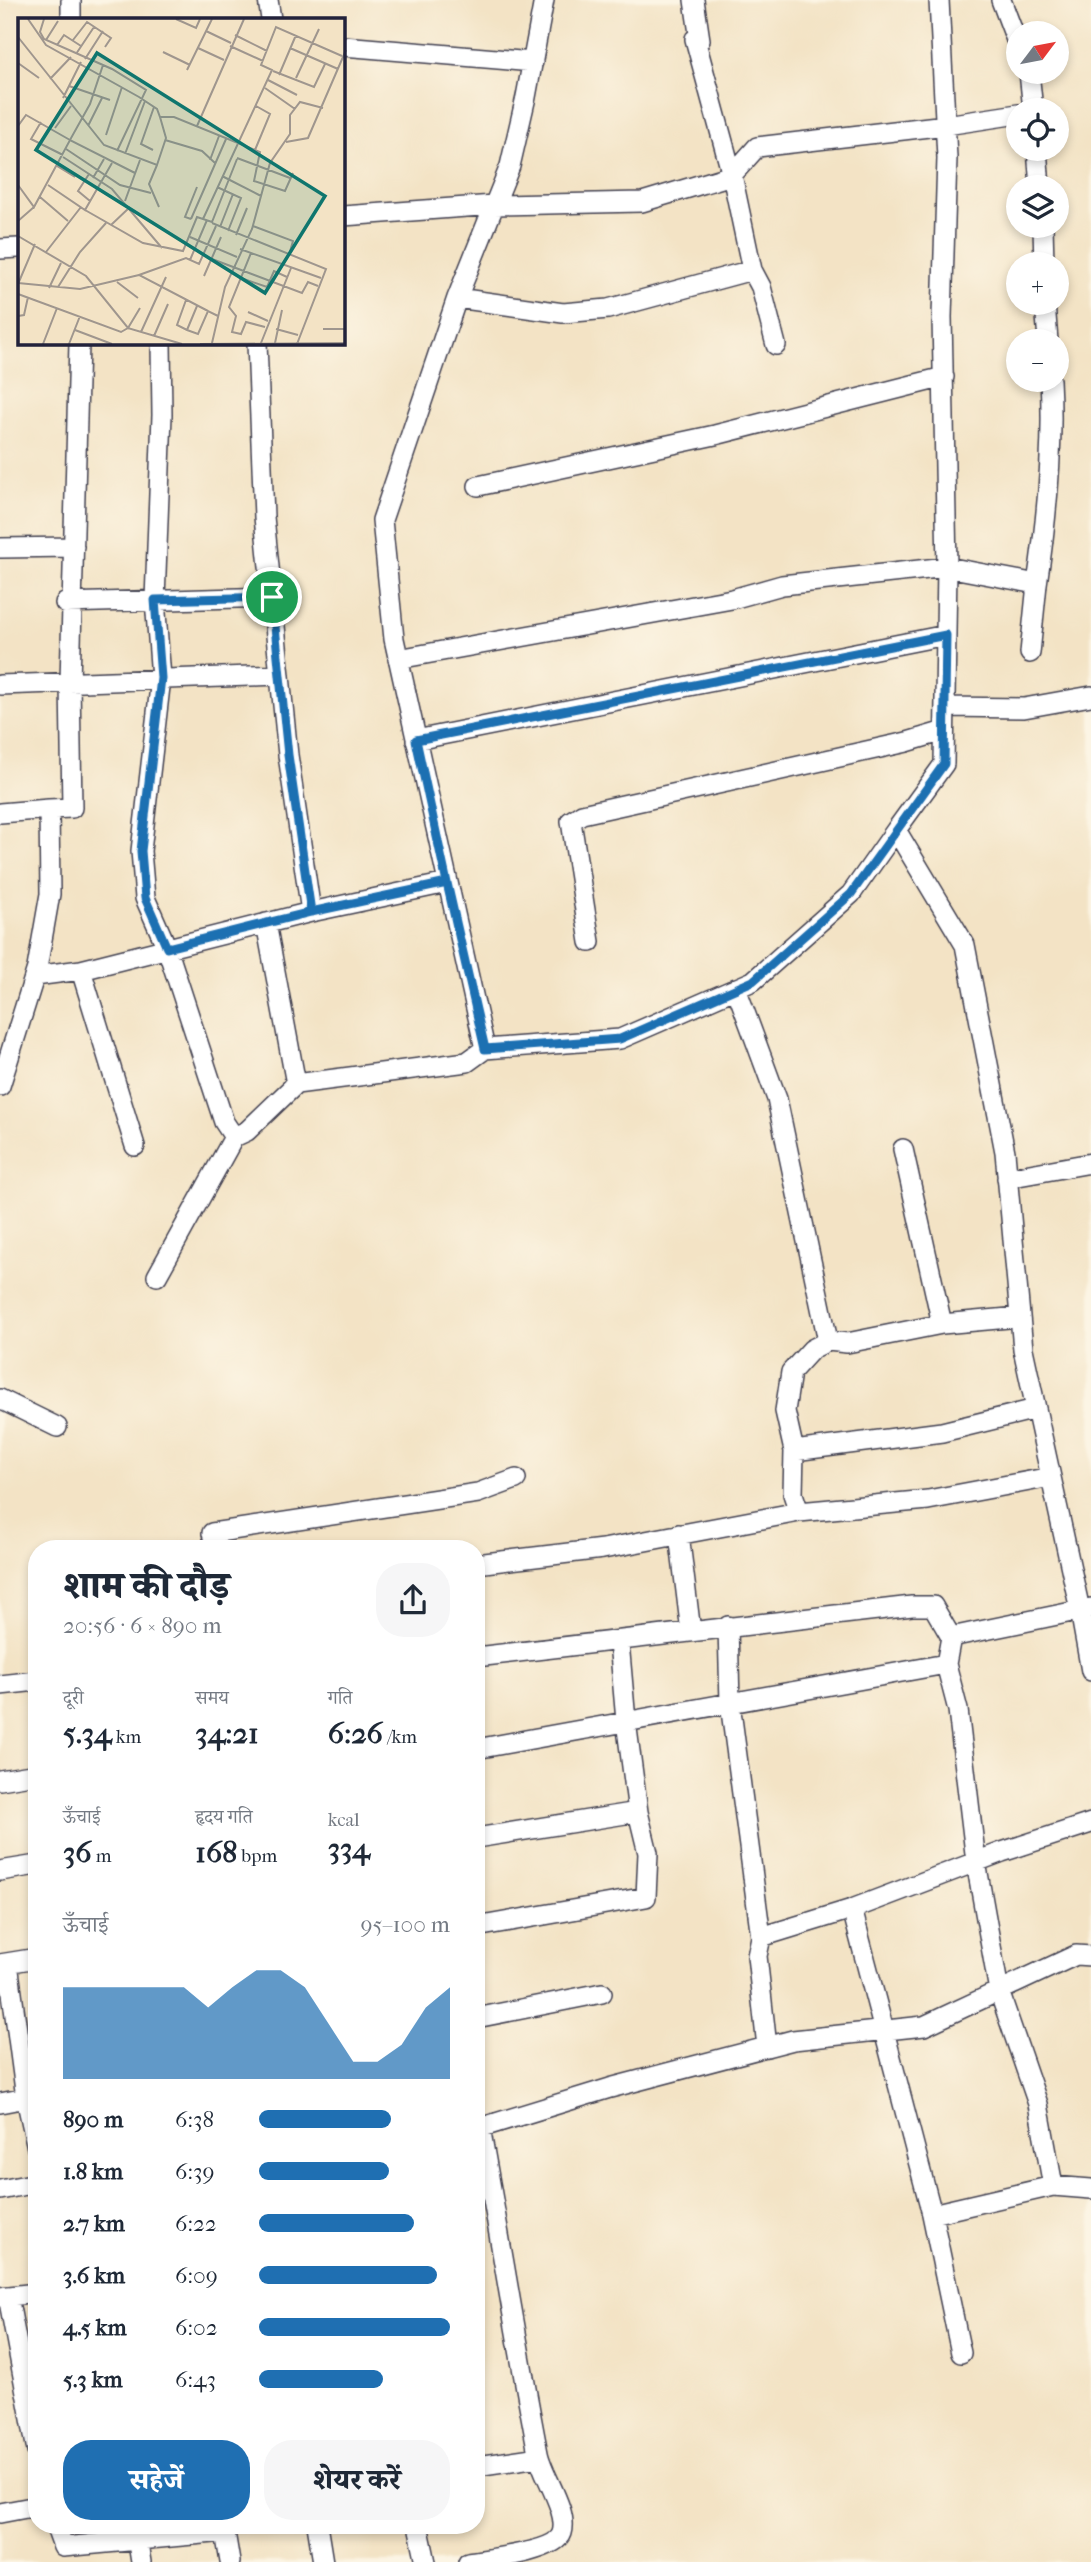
<!DOCTYPE html>
<html lang="hi">
<head>
<meta charset="utf-8">
<style>
	:root { --surface:#fff; --page:#f6f6f7; --text:#1f2937; --muted:#747a83; --accent:#1f6fb2 }
	body { margin:0; font-family:"IM FELL French Canon","Noto Serif Devanagari",serif; background:var(--page); color:var(--text); height:100vh; display:flex; flex-direction:column; font-size:26px; white-space:nowrap }
	* { box-sizing:border-box; margin:0 }
	p { font-size:23px; color:var(--muted) }
	.icon { flex:none; width:38px; height:38px; fill:none; stroke:currentColor; stroke-width:2; stroke-linecap:round; stroke-linejoin:round }
	.map { position:relative; flex:1; overflow:hidden }
	.drawer { position:absolute; left:28px; top:1540px; width:457px; height:994px; display:flex; flex-direction:column; background:var(--surface); border-radius:28px; box-shadow:0 4px 10px #0003 }
	.drawer>* { flex:none }
	.needle { width:46px; rotate:58deg }
	.controls { position:absolute; left:1006px; top:21px; display:grid; gap:14px }
	.controls a { display:grid; place-items:center; width:63px; height:63px; border-radius:50%; background:var(--surface); box-shadow:0 4px 10px #0003; font-size:35px }
	.pin { position:absolute; display:grid; place-items:center; width:60px; height:60px; color:#fff; margin:-30px; border:4px solid #fff; border-radius:50%; box-shadow:0 2px 7px #0007 }
	.round { display:grid; place-items:center; flex:none; width:74px; height:74px; border-radius:28px; background:var(--page) }
	.head { display:flex; align-items:center; justify-content:space-between; height:119px; padding:0 35px }
	h1 { font-size:38px; font-weight:800; line-height:52px }
	.stats { display:grid; grid-template-columns:repeat(3,1fr); gap:10px; height:119px; padding:7px 35px }
	.stats div { display:grid; align-content:center }
	.stats b { font-size:30px; font-weight:800 }
	.stats small { font-size:19px; font-weight:400 }
	.stats p { font-size:19px }
	.chart { height:196px; padding:14px 35px }
	.chart p { display:flex; justify-content:space-between }
	.chart svg { width:100%; height:126px; margin-top:7px; fill:var(--accent); opacity:.7 }
	.action { display:flex; gap:14px; margin-top:auto; padding:14px 35px }
	.action a { flex:1; height:80px; border-radius:28px; background:var(--accent); color:#fff; font-size:28px; font-weight:800; line-height:80px; text-align:center }
	.action a+a { background:var(--page); color:var(--text) }
	ul { padding:0 35px; list-style:none; font-size:23px }
	li { display:grid; grid-template-columns:112px 84px 1fr; align-items:center; height:52px }
	li i { height:18px; border-radius:9px; background:var(--accent) }
	.map>svg:first-child { display:block }
	.lines { fill:none; stroke-linecap:round; stroke-linejoin:round }
	.minor-casing { stroke:#413f50; stroke-width:22 }
	.minor { stroke:#fff; stroke-width:19 }
	.route-casing { stroke:#fff; stroke-width:14 }
	.route { stroke:#1f6fb2; stroke-width:9 }
	.inset-road { fill:none; stroke:#9f968e; stroke-width:2 }
	.view { fill:#0f766e; fill-opacity:0.15; stroke:#0f766e; stroke-width:3.5 }
	.inset-edge { fill:none; stroke:#22223b; stroke-width:3.5 }
</style>
</head>
<body>
<div class="map">
<svg width="1091" height="2562" viewBox="0 0 1091 2562">
	<rect width="100%" height="100%" fill="#fcf5e5"/>
	<filter id="ink" filterUnits="userSpaceOnUse"><feTurbulence type="fractalNoise" baseFrequency=".0143" numOctaves="2"/><feDisplacementMap in="SourceGraphic" scale="14" xChannelSelector="R" yChannelSelector="G"/><feConvolveMatrix kernelMatrix="1 2 1 2 8 2 1 2 1" color-interpolation-filters="sRGB"/></filter>
	<filter id="wash" filterUnits="userSpaceOnUse"><feTurbulence type="fractalNoise" baseFrequency=".00686" numOctaves="4" result="noise"/><feDisplacementMap in="SourceGraphic" scale="28" xChannelSelector="R" yChannelSelector="G"/><feGaussianBlur stdDeviation="1.57" result="paint"/><feColorMatrix in="noise" values="0 0 0 0 0 0 0 0 0 0 0 0 0 0 0 0 0 1.4 0 .05"/><feComposite in="paint" operator="in"/></filter>
	<g filter="url(#wash)">
		<rect width="100%" height="100%" fill="#f3e3c5"/>
	</g>
	<g filter="url(#ink)">
		<g class="lines">
			<defs>
				<path id="minor" d="M 71,0 L 71,19
					M 268,0 L 271,19
					M 544,0 L 526,97 L 510,166 L 457,298 L 382,520 L 394,639 L 485,1049 L 620,1039 L 753,981 L 851,894 L 896,830
					M 694,0 L 700,40 L 695,39 L 732,175 L 752,270 L 761,287 L 776,345
					M 939,0 L 947,158 L 942,317 L 947,567 L 944,764 L 896,830 L 965,945 L 1005,1152 L 1023,1349 L 1080,1610 L 1091,1671
					M 1001,0 L 1018,45
					M 343,46 L 533,62
					M 1029,72 L 1033,110
					M 1037,149 L 1040,187
					M 343,216 L 494,205 L 642,202 L 732,175 L 757,147 L 946,125 L 1018,114
					M 1043,226 L 1044,264
					M 0,249 L 19,248
					M 457,298 L 563,313 L 608,309 L 752,270
					M 1045,303 L 1048,341
					M 161,343 L 162,415 L 155,600 L 161,678 L 141,851 L 145,898 L 167,948 L 224,1122 L 234,1137
					M 257,343 L 264,517 L 288,755 L 311,912
					M 478,486 L 715,435 L 944,377
					M 0,548 L 74,547
					M 65,603 L 272,597
					M 1030,653 L 1037,584
					M 398,659 L 732,599 L 782,585 L 947,567 L 1037,584 C 1047,517 1054,447 1050,380
					M 0,685 L 280,675
					M 945,707 L 1024,708 L 1091,696
					M 416,740 L 946,635
					M 0,813 L 49,809
					M 266,923 L 296,1084
					M 590,942 L 571,821 L 582,814 L 907,742 L 944,731
					M 81,970 L 135,1146
					M 35,976 L 81,970 L 311,912 L 447,883
					M 736,988 L 777,1099 L 828,1341
					M 0,1086 L 37,968 L 50,894 L 49,809 L 72,808 L 70,682 L 79,343
					M 903,1149 L 942,1324
					M 1007,1178 L 1091,1163
					M 157,1276 L 234,1137 L 247,1131 L 296,1084 L 467,1062 L 485,1049
					M 0,1399 L 57,1427
					M 794,1451 L 942,1432 L 1036,1409
					M 799,1512 L 793,1494 L 794,1451 L 785,1411 L 791,1372 L 812,1349 L 828,1341 L 847,1343 L 942,1324 L 1020,1317
					M 679,1534 L 691,1632
					M 216,1549 L 212,1533 L 478,1493 L 516,1479
					M 476,1564 L 603,1549 L 799,1512 L 928,1500 L 1051,1477
					M 728,1626 L 730,1703 L 761,1937 L 757,1956 L 767,2047
					M 951,1637 L 1091,1608
					M 476,1657 L 912,1606 L 933,1606 L 951,1637 L 946,1664 L 958,1710 L 976,1862 L 999,1991 L 1038,2104 L 1053,2186
					M 0,1685 L 37,1681
					M 476,1749 L 946,1664
					M 0,1780 L 37,1774
					M 1091,1823 L 1002,1852 L 852,1909 L 932,2214 L 1053,2186 L 1091,2189
					M 476,1838 L 638,1812
					M 0,1871 L 37,1865
					M 476,1927 L 646,1897 L 648,1853 L 638,1812 L 626,1721 L 619,1642
					M 761,1937 L 852,1909
					M 8,1963 L 26,2098 L 37,2148
					M 0,1964 L 37,1958
					M 476,2018 L 602,1993
					M 0,2103 L 26,2098
					M 476,2129 L 610,2088 L 793,2040 L 924,2026 L 1076,1955 L 1091,1956
					M 0,2190 L 37,2183
					M 932,2214 L 961,2353
					M 8,2296 L 37,2451
					M 0,2297 L 37,2293
					M 476,2466 L 539,2457
					M 0,2513 L 37,2506
					M 55,2525 L 63,2547 L 225,2532 L 230,2562
					M 135,2525 L 141,2562
					M 317,2525 L 323,2562
					M 418,2525 L 426,2562
					M 468,2562 C 487,2559 556,2552 562,2533 C 569,2511 542,2475 538,2453 C 517,2345 500,2236 480,2127"/>
			</defs>
			<use href="#minor" class="minor-casing"/>
			<use href="#minor" class="minor"/>
		</g>
	</g>
	<g class="lines" filter="url(#ink)">
		<defs>
			<path id="route" d="M 272,597 L 155,600 L 161,678 L 141,851 L 145,898 L 167,948 L 311,912 L 447,883 L 485,1049 L 620,1039 L 753,981 L 851,894 L 944,764 L 946,635 L 416,740 L 447,883 L 311,912 L 288,755 L 272,597"/>
		</defs>
		<use href="#route" class="route-casing"/>
		<use href="#route" class="route"/>
	</g>
	<g transform="translate(18 18)">
		<rect width="327" height="327" fill="#f3e3c5"/>
		<path class="inset-road" d="M 10,1 L 28,27 L 121,79 L 139,91 L 142,99 L 156,99 L 242,134 L 236,163 L 267,173 L 275,155M 26,1 L 22,14 L 26,21 L 94,51 L 128,72 L 99,133M 158,1 L 178,10 L 182,1M 188,13 L 213,25M 217,17 L 249,33M 0,19 L 86,127 L 139,147 L 148,120 L 142,99M 28,22 L 40,3M 55,22 L 69,4 L 93,20 L 87,29M 39,27 L 46,17 L 63,28M 212,28 L 245,43M 180,30 L 206,42M 272,30 L 320,51M 145,34 L 172,47M 58,36 L 76,9M 67,41 L 85,13M 0,45 L 21,60M 169,52 L 194,1M 255,53 L 296,69 L 307,46M 261,57 L 278,17M 278,60 L 301,11M 32,61 L 53,39M 250,62 L 279,77M 51,68 L 92,82M 247,70 L 277,91M 45,80 L 63,44M 23,104 L 13,121 L 45,137M 0,108 L 8,97 L 52,122 L 72,86 L 85,47M 70,108 L 84,80M 179,108 L 226,1M 37,110 L 53,88M 88,117 L 104,69M 147,122 L 184,133 L 197,145M 268,124 L 290,120 L 328,32M 48,131 L 102,167 L 133,175M 135,132 L 123,126 L 136,89M 237,132 L 252,96 L 238,88M 107,136 L 127,83M 45,139 L 94,171 L 144,230M 219,140 L 272,160M 192,142 L 201,118M 139,147 L 131,166 L 141,189M 39,148 L 57,159M 71,156 L 60,173 L 72,183M 204,158 L 243,178M 75,160 L 86,141M 0,167 L 16,189 L 52,122 L 117,155M 30,167 L 67,192 L 94,145M 199,169 L 223,180 L 210,213M 22,179 L 50,203M 107,183 L 122,142M 67,192 L 125,225 L 165,233 L 179,199 L 194,204 L 219,141M 173,201 L 208,121M 173,201 L 167,199 L 179,169M 185,201 L 254,52 L 243,47 L 258,9 L 324,38M 0,203 L 16,189M 194,205 L 308,251 L 279,326M 93,207 L 112,189M 235,208 L 275,223 L 271,237M 202,209 L 215,176M 218,217 L 229,190M 0,218 L 68,258 L 110,310 L 122,290M 172,219 L 219,239M 222,231 L 303,260M 28,234 L 63,189M 233,235 L 211,289 L 218,298 L 214,314 L 223,316 L 228,304 L 247,309M 194,241 L 284,275 L 290,264 L 300,268M 172,242 L 189,202M 186,258 L 203,219M 223,260 L 249,269 L 256,253 L 269,259M 99,264 L 120,280M 0,265 L 62,271 L 121,257M 0,266 L 17,226M 40,269 L 62,234 L 88,205M 31,270 L 43,245M 0,276 L 103,314 L 110,310 L 164,326M 168,282 L 159,307 L 169,312 L 180,316 L 190,293 L 200,298M 190,293 L 121,257 L 168,240 L 181,246 L 198,208M 230,294 L 250,303M 0,298 L 6,297 L 10,279M 258,311 L 280,317M 305,311 L 328,311M 57,312 L 94,326M 169,312 L 179,288M 123,314 L 148,259M 136,318 L 150,286M 194,325 L 207,269 L 234,211 L 252,145 L 272,116 L 272,97 L 282,84 L 305,90M 243,325 L 273,250M 257,325 L 264,292M 25,326 L 39,290M 51,326 L 62,298M 182,326 L 328,325"/>
		<path class="view" d="M 79,35 L 307,178 L 247,275 L 18,132 Z"/>
		<rect width="327" height="327" class="inset-edge"/>
	</g>
</svg>
<div class="controls">
<a><svg class="needle" viewBox="-14 -14 28 28"><path d="M0-13l5 13h-10z" fill="#e53935"/><path d="M0 13l5-13h-10z" fill="#747a83"/></svg></a>
<a><svg class="icon" aria-label="locate" viewBox="0 0 24 24"><circle cx="12" cy="12" r="6"/><path d="M12 2v4M12 18v4M2 12h4M18 12h4"/></svg></a>
<a><svg class="icon" aria-label="layers" viewBox="0 0 24 24"><path d="M12 4l9 5-9 5-9-5zM3 14l9 5 9-5"/></svg></a>
<a>+</a>
<a>−</a>
</div>
<div class="pin" style="left:272px;top:597px;background:#1e9e55"><svg class="icon" aria-label="arrive" viewBox="0 0 24 24"><path d="M6 21V4h12l-3 4 3 4H6"/></svg></div>
<section class="drawer">
<div class="head"><div><h1>शाम की दौड़</h1><p>20:56 · 6 × 890 m</p></div><a class="round"><svg class="icon" aria-label="share" viewBox="0 0 24 24"><path d="M12 15V3M7 8l5-5 5 5M5 13v7h14v-7"/></svg></a></div>
<div class="stats">
<div><p>दूरी</p><b>5.34<small> km</small></b></div>
<div><p>समय</p><b>34:21</b></div>
<div><p>गति</p><b>6:26<small> /km</small></b></div>
</div>
<div class="stats">
<div><p>ऊँचाई</p><b>36<small> m</small></b></div>
<div><p>हृदय गति</p><b>168<small> bpm</small></b></div>
<div><p>kcal</p><b>334</b></div>
</div>
<div class="chart"><p><span>ऊँचाई</span>95–100 m</p>
<svg viewBox="0 0 160 44" preserveAspectRatio="none"><path d="M0 44V12L10 12L20 12L30 12L40 12L50 12L60 19L70 12L80 6L90 6L100 12L110 25L120 38L130 38L140 32L150 19L160 12V44z"/></svg>
</div>
<ul>
<li><b>890 m</b>6:38<i style="width:69%"></i></li>
<li><b>1.8 km</b>6:39<i style="width:68%"></i></li>
<li><b>2.7 km</b>6:22<i style="width:81%"></i></li>
<li><b>3.6 km</b>6:09<i style="width:93%"></i></li>
<li><b>4.5 km</b>6:02<i style="width:100%"></i></li>
<li><b>5.3 km</b>6:43<i style="width:65%"></i></li>
</ul>
<div class="action"><a>सहेजें</a><a>शेयर करें</a></div>
</section>
</div>
</body>
</html>
